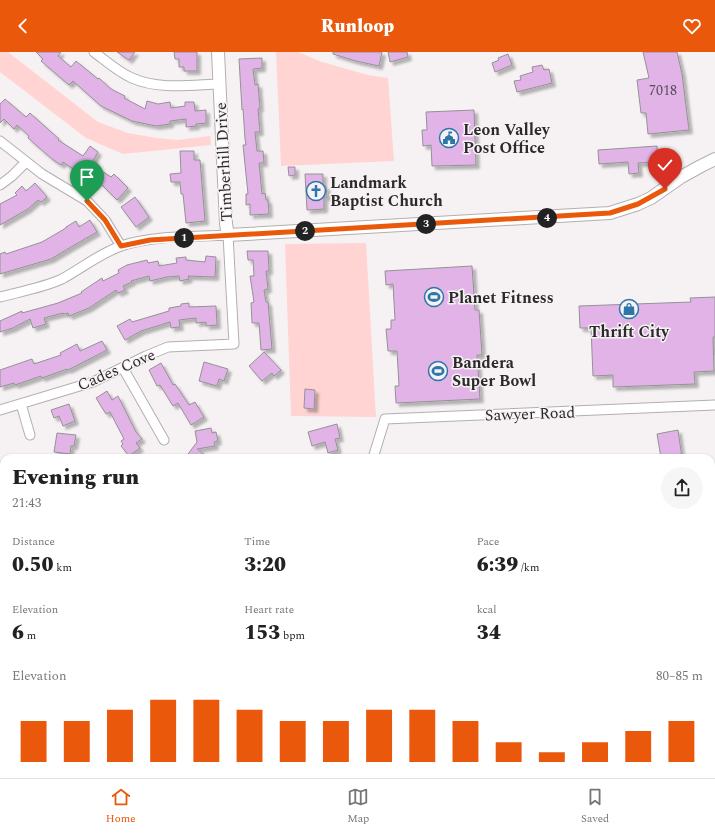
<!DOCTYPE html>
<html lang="en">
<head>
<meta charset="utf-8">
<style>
	:root { --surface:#fff; --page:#f6f6f6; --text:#222; --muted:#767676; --line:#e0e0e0; --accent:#ea580c }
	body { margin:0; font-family:Spectral,serif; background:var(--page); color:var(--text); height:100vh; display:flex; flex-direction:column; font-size:15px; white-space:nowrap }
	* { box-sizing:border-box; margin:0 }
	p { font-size:13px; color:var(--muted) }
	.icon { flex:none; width:22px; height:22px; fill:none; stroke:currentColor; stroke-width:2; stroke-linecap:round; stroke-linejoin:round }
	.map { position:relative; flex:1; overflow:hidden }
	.panel { position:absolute; left:0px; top:402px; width:715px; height:324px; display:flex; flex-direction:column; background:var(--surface); border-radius:12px 12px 0 0; box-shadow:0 1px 3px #0004 }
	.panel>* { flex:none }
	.pin { position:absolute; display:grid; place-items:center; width:34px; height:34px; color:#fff; margin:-41px -17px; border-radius:50% 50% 50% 0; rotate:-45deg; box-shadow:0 0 4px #0007 }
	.pin .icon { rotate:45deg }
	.km { position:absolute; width:20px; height:20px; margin:-10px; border-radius:50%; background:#222; color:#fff; font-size:11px; line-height:20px; text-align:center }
	.round { display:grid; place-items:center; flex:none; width:42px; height:42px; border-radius:21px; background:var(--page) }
	.headline { display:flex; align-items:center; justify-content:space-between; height:68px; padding:0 12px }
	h1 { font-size:22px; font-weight:800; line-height:30px }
	.stats { display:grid; grid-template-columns:repeat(3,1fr); gap:6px; height:68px; padding:4px 12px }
	.stats div { display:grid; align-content:center }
	.stats b { font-size:20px; font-weight:800 }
	.stats small { font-size:11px; font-weight:400 }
	.stats p { font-size:11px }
	.chart { height:112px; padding:8px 12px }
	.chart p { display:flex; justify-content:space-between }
	.chart svg { width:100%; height:72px; margin-top:4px; stroke:var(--accent); stroke-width:6 }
	header { display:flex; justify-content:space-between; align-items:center; height:52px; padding:0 12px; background:var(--accent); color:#fff; font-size:18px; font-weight:800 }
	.tabs { display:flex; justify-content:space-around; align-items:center; height:56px; border-top:1px solid var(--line); background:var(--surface); font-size:11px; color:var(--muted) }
	.tabs a { display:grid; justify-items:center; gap:2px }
	.tabs .active { color:var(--accent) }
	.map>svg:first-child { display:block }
	.green { fill:#ffd4d2; fill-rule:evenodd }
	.building { fill:#e1b3e7; stroke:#949295; filter:url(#shadow) }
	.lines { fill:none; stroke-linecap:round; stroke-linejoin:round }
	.street-casing { stroke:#b3afb1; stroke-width:11 }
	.secondary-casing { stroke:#b3afb1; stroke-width:14 }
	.street { stroke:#fff; stroke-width:9 }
	.secondary { stroke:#fff; stroke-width:12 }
	.route-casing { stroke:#fff; stroke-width:8 }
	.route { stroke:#ea580c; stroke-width:5 }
	.labels { text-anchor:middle; stroke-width:3; stroke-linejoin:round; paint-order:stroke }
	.number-label { font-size:14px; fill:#584c59 }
	.poi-label { font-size:16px; font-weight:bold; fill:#2b292a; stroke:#f6f2f4; text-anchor:start }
	.street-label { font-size:16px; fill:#2b292a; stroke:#f6f2f4 }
</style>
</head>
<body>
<header><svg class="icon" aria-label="back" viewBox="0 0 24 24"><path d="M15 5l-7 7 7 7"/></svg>Runloop<svg class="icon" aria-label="heart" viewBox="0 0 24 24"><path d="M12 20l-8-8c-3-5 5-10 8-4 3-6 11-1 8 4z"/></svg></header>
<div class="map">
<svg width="715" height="726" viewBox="0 0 715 726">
	<defs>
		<filter id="shadow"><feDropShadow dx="3.5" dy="3.5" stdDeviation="1" flood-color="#0004"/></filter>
	</defs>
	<rect width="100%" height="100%" fill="#f6f2f4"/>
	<path class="green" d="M 0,0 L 8,0 L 98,70 L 128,81 L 157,86 L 178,88 L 210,84 L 211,93 L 123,102 L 86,86 L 0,20 Z
		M 276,0 L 298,0 L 322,10 L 368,23 L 388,26 L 394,109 L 281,114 Z
		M 366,191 L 376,365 L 291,364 L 285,192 ZM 305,337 L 315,338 L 314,357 L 305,356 Z
		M 344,722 L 428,722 L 429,726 L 343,726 Z"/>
	<path class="building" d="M 36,0 L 61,0 L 58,4 L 71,15 L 76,9 L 98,27 L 99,26 L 111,37 L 125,44 L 124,46 L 145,57 L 147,49 L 158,52 L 170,50 L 171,56 L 185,54 L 185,50 L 194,50 L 195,59 L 206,58 L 206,71 L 196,72 L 196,74 L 186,75 L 186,67 L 170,69 L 170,72 L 156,74 L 132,69 L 101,54 L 73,29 L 69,33 L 41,9 L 43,7 Z
		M 117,0 L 135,0 L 129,8 Z
		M 174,0 L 197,0 L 197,19 L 184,19 L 184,15 L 179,15 L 179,7 L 175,7 Z
		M 333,0 L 382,0 L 379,14 L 356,9 L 333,2 Z
		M 388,0 L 407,0 L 408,5 L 390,10 Z
		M 643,0 L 677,0 L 682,22 L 689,78 L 648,82 L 646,61 L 641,61 L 637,28 L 649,26 Z
		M 508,2 L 512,13 L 495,20 L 492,11 L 499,8 L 498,6 Z
		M 262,6 L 262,16 L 253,17 L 255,33 L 258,32 L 260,56 L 258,57 L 260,80 L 255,80 L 257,99 L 263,99 L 264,111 L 259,111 L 262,142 L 265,141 L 266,148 L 268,148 L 269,162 L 250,163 L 250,152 L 246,153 L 246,142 L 248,142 L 243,93 L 246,93 L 245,87 L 243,57 L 242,58 L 239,7 Z
		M 542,13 L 544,18 L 549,17 L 552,31 L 517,40 L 514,29 L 521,28 L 520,24 L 533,20 L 532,15 Z
		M 5,47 L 26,65 L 30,61 L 59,87 L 58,88 L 83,104 L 90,94 L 98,100 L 91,112 L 111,125 L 114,122 L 128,136 L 117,148 L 97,128 L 95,132 L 63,110 L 61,113 L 52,107 L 28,86 L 29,84 L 17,73 L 14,77 L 4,67 L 0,71 L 0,52 Z
		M 474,58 L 476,113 L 432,114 L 431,93 L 423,94 L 422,78 L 427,78 L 426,60 Z
		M 657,94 L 658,110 L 638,111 L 639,121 L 629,122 L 628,110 L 599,112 L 598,98 Z
		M 180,99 L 194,99 L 194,108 L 200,108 L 205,169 L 186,171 L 183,142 L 181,142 L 180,130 L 171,130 L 170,122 L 181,121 Z
		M 288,115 L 295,115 L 295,123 L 289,124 Z
		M 305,122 L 323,122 L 323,134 L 326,134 L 327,145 L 324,145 L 324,157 L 307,158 Z
		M 35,131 L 47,145 L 41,150 L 38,148 L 28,157 L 0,173 L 0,152 L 17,143 L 15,141 L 22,134 L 26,139 Z
		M 135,145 L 149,165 L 136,175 L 121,155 Z
		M 90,168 L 97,180 L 71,195 L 51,207 L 0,222 L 0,202 L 5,200 L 6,202 L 42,190 L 66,176 L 66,175 L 76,169 L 79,175 Z
		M 247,199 L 268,199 L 269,219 L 266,219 L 268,237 L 264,238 L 266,250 L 268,250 L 272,297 L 261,298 L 259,271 L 252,271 L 251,251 L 254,250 L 250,224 L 254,224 L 253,208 L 248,208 Z
		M 206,204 L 216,205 L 215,225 L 188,224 L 189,227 L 180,229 L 179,224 L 167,225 L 150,229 L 149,224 L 131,229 L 132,230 L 123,234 L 125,238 L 118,241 L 116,238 L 89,256 L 69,264 L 68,261 L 64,262 L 63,261 L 44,266 L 46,272 L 33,276 L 30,267 L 13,276 L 0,280 L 0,269 L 22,259 L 22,261 L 58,251 L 82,241 L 81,240 L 102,226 L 103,229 L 119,221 L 118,218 L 127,213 L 147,208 L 148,211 L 158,209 L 159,214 L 177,211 L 176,206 L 186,205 L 186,208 L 205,210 Z
		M 472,214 L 475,258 L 479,258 L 482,303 L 477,303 L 480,347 L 396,351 L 395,334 L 399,334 L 397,299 L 388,299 L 386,277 L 391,277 L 391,268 L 395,268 L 393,232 L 386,233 L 385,219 Z
		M 715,245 L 715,285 L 713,285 L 714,319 L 694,320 L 695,332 L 613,335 L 613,323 L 593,324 L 591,276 L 580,276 L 579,254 L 691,250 L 690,246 Z
		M 189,251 L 189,255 L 216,254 L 217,273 L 206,274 L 206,270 L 196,271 L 196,266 L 179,268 L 180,275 L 171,276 L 170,270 L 141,279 L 125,288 L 117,274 L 130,267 L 132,270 L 169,259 L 169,256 L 181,254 L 181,252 Z
		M 102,289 L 107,298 L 68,318 L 67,317 L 42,326 L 41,324 L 15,333 L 14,331 L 0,335 L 0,318 L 32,307 L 34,312 L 61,303 L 60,301 L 77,292 L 80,299 Z
		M 264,300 L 281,318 L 274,324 L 272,321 L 262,329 L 249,314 Z
		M 204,310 L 228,317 L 224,329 L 219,327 L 217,334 L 199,329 Z
		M 161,311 L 173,333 L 175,332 L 189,353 L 195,350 L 204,365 L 191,373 L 178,351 L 173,354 L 160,333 L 157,334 L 149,318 Z
		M 305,337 L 315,338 L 314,357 L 304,356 Z
		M 107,339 L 112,348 L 118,344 L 136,380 L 142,387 L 136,391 L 140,396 L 129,404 L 121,394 L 123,392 L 121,389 L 124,387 L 110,360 L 106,362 L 96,346 Z
		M 69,352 L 75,369 L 63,374 L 59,364 L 54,366 L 51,358 Z
		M 337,372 L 340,386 L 335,387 L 338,398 L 328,401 L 325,390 L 312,394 L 308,380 Z
		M 211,376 L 212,381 L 216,380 L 218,389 L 214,390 L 215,394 L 197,397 L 209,406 L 193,406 L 188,402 L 197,390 L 195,379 Z
		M 678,378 L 682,406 L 661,406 L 657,382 Z
		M 57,381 L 76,383 L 74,394 L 71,394 L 70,402 L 54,400 Z"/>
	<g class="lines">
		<defs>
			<path id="street" d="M 94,0 C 106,9 118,20 132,26 C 159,38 191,33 219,32
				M 0,89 L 42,122 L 87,149 L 105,168 L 121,194
				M 0,133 L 12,124 L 26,110
				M 0,245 C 19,240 45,235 62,227 C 82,216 99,202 121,194 C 152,183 194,185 228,183 L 234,292 L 168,295 L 146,304 L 93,330 L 0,358
				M 123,316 L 164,388
				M 21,352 L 30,383
				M 373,406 L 385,367 L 715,353
				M 0,561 L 4,561
				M 593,722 L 625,726
				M 246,726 L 256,722
				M 678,726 L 708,722"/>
			<path id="secondary" d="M 218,0 L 226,172 L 228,183 L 610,161 L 638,152 L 651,146 L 681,125 L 701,114 L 715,107"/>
		</defs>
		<use href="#street" class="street-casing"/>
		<use href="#secondary" class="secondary-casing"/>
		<use href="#street" class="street"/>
		<use href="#secondary" class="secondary"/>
	</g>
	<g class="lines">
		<defs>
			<path id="route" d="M 87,149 L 105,168 L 121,194 L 150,188 L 610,161 L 638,152 L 665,137"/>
		</defs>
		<use href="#route" class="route-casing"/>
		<use href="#route" class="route"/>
	</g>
	<defs>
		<symbol id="civic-ring" viewBox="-11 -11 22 22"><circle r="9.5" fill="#f6f2f4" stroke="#2c76aa" stroke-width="1.5"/><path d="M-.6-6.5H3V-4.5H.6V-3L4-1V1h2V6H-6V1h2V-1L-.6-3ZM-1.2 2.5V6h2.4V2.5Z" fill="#2c76aa"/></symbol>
		<symbol id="church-ring" viewBox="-11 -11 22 22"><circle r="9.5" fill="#f6f2f4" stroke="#2c76aa" stroke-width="1.5"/><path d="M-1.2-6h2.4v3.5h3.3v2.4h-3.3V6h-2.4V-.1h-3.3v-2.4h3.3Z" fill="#2c76aa"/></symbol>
		<symbol id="stadium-ring" viewBox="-11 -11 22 22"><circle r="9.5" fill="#f6f2f4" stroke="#2c76aa" stroke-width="1.5"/><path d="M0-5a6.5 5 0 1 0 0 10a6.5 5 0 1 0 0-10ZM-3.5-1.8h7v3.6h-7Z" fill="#2c76aa"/></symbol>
		<symbol id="shop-ring" viewBox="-11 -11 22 22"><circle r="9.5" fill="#f6f2f4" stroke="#2c76aa" stroke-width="1.5"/><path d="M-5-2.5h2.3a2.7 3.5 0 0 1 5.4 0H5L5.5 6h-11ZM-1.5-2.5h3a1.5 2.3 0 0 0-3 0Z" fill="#2c76aa"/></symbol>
	</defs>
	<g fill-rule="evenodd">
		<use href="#civic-ring" x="438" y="75" width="22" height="22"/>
		<use href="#church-ring" x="305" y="128" width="22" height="22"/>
		<use href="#stadium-ring" x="423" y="234" width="22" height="22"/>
		<use href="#shop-ring" x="618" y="246" width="22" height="22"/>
		<use href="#stadium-ring" x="427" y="308" width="22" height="22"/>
	</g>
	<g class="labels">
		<g class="number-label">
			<text x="663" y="43">7018</text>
		</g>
		<g class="poi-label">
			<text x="463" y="83">Leon Valley<tspan x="463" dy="18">Post Office</tspan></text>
			<text x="330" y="136">Landmark<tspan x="330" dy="18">Baptist Church</tspan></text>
			<text x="448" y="251">Planet Fitness</text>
			<text x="629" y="285" text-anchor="middle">Thrift City</text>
			<text x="452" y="316">Bandera<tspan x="452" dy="18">Super Bowl</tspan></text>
		</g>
		<g class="street-label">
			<text transform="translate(223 110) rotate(-93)" y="6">Timberhill Drive</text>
			<text transform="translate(116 317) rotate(-23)" y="6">Cades Cove</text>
			<text transform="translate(530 361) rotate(-2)" y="6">Sawyer Road</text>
		</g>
	</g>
</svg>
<div class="pin" style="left:87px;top:149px;background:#1e9e55"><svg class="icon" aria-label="arrive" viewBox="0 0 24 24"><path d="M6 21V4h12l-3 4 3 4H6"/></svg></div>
<div class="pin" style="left:665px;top:137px;background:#d93025"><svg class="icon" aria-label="check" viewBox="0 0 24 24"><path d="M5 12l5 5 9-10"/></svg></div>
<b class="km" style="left:184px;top:186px">1</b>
<b class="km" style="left:305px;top:179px">2</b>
<b class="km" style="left:426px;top:172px">3</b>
<b class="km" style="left:547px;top:166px">4</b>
<section class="panel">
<div class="headline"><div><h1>Evening run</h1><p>21:43</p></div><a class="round"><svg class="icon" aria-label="share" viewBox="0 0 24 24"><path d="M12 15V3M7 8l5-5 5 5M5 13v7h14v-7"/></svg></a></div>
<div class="stats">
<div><p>Distance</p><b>0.50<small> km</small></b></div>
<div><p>Time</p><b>3:20</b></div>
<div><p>Pace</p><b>6:39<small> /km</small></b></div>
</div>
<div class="stats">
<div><p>Elevation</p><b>6<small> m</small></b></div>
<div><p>Heart rate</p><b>153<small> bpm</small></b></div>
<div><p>kcal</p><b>34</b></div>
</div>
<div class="chart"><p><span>Elevation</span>80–85 m</p>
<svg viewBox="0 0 160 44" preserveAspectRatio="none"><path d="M5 44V19M15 44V19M25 44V12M35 44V6M45 44V6M55 44V12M65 44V19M75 44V19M85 44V12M95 44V12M105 44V19M115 44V32M125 44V38M135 44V32M145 44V25M155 44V19"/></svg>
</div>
</section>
</div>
<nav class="tabs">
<a class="active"><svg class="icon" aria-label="home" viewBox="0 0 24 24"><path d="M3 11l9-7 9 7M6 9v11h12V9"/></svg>Home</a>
<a><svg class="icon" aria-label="map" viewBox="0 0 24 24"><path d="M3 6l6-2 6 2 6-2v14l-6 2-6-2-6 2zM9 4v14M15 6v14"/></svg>Map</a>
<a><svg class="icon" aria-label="saved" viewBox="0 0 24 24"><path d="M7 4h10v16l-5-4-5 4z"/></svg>Saved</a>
</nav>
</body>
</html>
